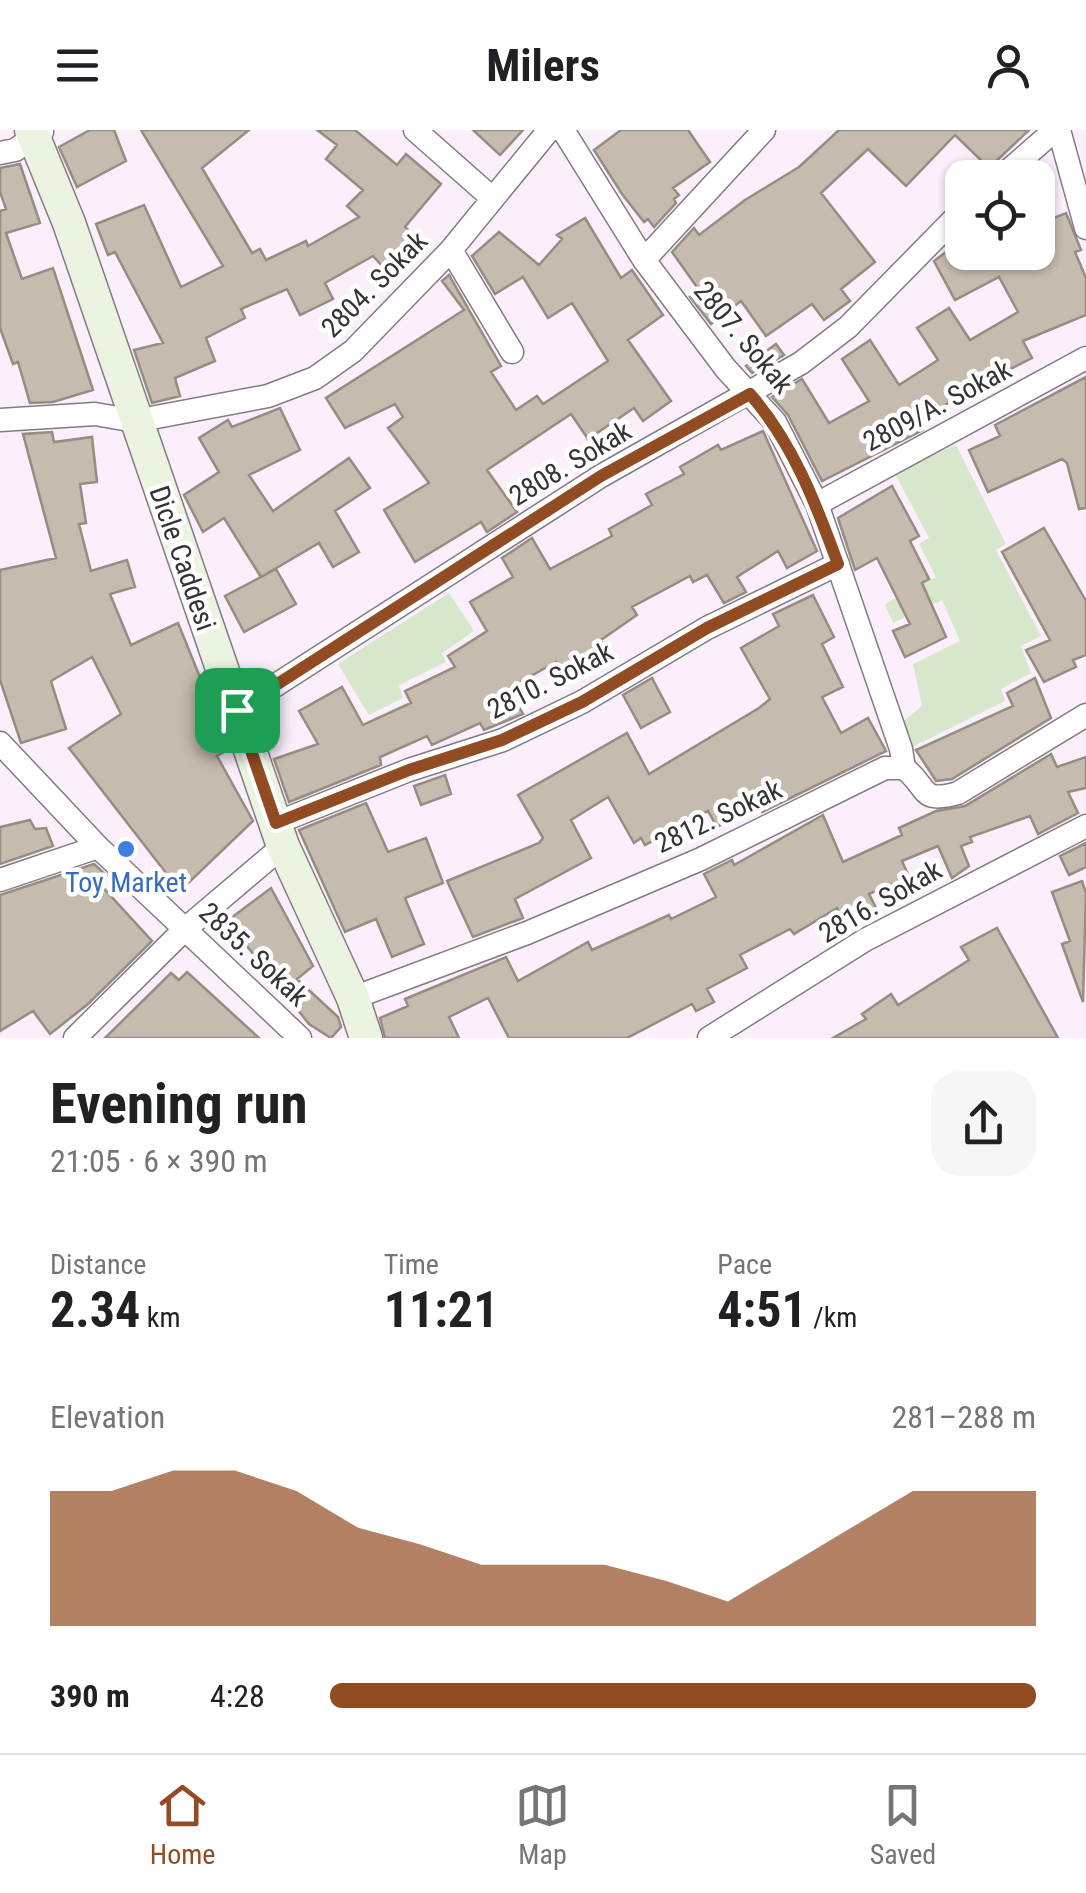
<!DOCTYPE html>
<html lang="en">
<head>
<meta charset="utf-8">
<style>
	:root { --surface:#fff; --page:#f6f6f6; --text:#202124; --muted:#757577; --line:#e0e0e0; --accent:#924c23 }
	body { margin:0; font-family:"Roboto Condensed",sans-serif; background:var(--page); color:var(--text); height:100vh; display:flex; flex-direction:column; font-size:38px; white-space:nowrap }
	* { box-sizing:border-box; margin:0 }
	p { font-size:32px; color:var(--muted) }
	.icon { flex:none; width:55px; height:55px; fill:none; stroke:currentColor; stroke-width:2; stroke-linecap:round; stroke-linejoin:round }
	.map { position:relative; height:908px; overflow:hidden }
	.panel { display:flex; flex-direction:column; background:var(--surface); flex:1 }
	.panel>* { flex:none }
	.tools { position:absolute; left:945px; top:30px; display:grid; gap:20px }
	.tools a { display:grid; place-items:center; width:110px; height:110px; border-radius:20px; background:var(--surface); box-shadow:0 2px 8px #0004; font-size:50px }
	.pin { position:absolute; display:grid; place-items:center; width:85px; height:85px; color:#fff; margin:-42px; border-radius:20px; box-shadow:0 5px 15px #0006 }
	.round { display:grid; place-items:center; flex:none; width:105px; height:105px; border-radius:30px; background:var(--page) }
	.overview { display:flex; align-items:center; justify-content:space-between; height:170px; padding:0 50px }
	h1 { font-size:55px; font-weight:700; line-height:75px }
	.stats { display:grid; grid-template-columns:repeat(3,1fr); gap:15px; height:170px; padding:10px 50px }
	.stats div { display:grid; align-content:center }
	.stats b { font-size:50px; font-weight:700 }
	.stats small { font-size:28px; font-weight:400 }
	.stats p { font-size:28px }
	.chart { height:280px; padding:20px 50px }
	.chart p { display:flex; justify-content:space-between }
	.chart svg { width:100%; height:180px; margin-top:10px; fill:var(--accent); opacity:.7 }
	ul { padding:0 50px; list-style:none; font-size:32px }
	li { display:grid; grid-template-columns:160px 120px 1fr; align-items:center; height:75px }
	li i { height:25px; border-radius:12px; background:var(--accent) }
	header { display:flex; justify-content:space-between; align-items:center; height:130px; padding:0 50px; background:var(--surface); font-size:45px; font-weight:700 }
	.tabs { display:flex; justify-content:space-around; align-items:center; height:140px; border-top:2px solid var(--line); background:var(--surface); font-size:28px; color:var(--muted) }
	.tabs a { display:grid; justify-items:center; gap:5px }
	.tabs .on { color:var(--accent) }
	.map>svg:first-child { display:block }
	.green { fill:#d6e7cc }
	.building { fill:#c5bbae; stroke:#968c81; stroke-width:2.5 }
	.lines { fill:none; stroke-linecap:round; stroke-linejoin:round }
	.street-casing { stroke:#847a85; stroke-width:25 }
	.secondary-casing { stroke:#847a85; stroke-width:35 }
	.street { stroke:#fff; stroke-width:22 }
	.secondary { stroke:#eaf4e1; stroke-width:32 }
	.route-casing { stroke:#fff; stroke-width:20 }
	.route { stroke:#924c23; stroke-width:12 }
	.shop-dot { fill:#3f7fe0; stroke:#fff; stroke-width:4 }
	.labels { text-anchor:middle; stroke-width:9; stroke-linejoin:round; paint-order:stroke }
	.street-label { font-size:28px; fill:#363237; stroke:#fff }
	.shop-label { font-size:28px; fill:#366cbe; stroke:#fff }
</style>
</head>
<body>
<header><svg class="icon" aria-label="menu" viewBox="0 0 24 24"><path d="M4 6h16M4 12h16M4 18h16"/></svg>Milers<svg class="icon" aria-label="person" viewBox="0 0 24 24"><circle cx="12" cy="8" r="4"/><path d="M4 21q1-7 8-7t8 7"/></svg></header>
<div class="map">
<svg width="1086" height="908" viewBox="0 0 1086 908">
	<rect width="100%" height="100%" fill="#faeffb"/>
	<path class="green" d="M 956,315 L 1006,414 L 996,420 L 1041,506 L 1021,516 L 1031,543 L 1001,559 L 1005,571 L 912,617 L 900,594 L 922,576 L 913,534 L 960,511 L 942,470 L 893,493 L 885,474 L 936,447 L 919,414 L 929,408 L 894,342 Z
		M 449,463 L 474,501 L 442,523 L 446,532 L 399,555 L 403,568 L 369,585 L 338,534 Z"/>
	<path class="building" d="M 90,0 L 114,0 L 126,31 L 77,57 L 59,17 Z
		M 141,0 L 249,0 L 202,38 L 252,123 L 260,119 L 266,130 L 306,111 L 308,116 L 359,87 L 347,76 L 363,60 L 326,29 L 337,15 L 317,0 L 355,0 L 397,35 L 406,24 L 441,54 L 405,97 L 425,115 L 393,148 L 373,126 L 325,153 L 333,169 L 300,185 L 287,159 L 241,179 L 245,188 L 206,208 L 215,231 L 175,248 L 180,266 L 152,273 L 134,220 L 163,213 L 115,122 L 108,125 L 96,94 L 144,75 L 181,157 L 223,136 Z
		M 473,0 L 523,0 L 500,25 Z
		M 621,0 L 688,0 L 710,32 L 673,58 L 679,65 L 674,69 L 676,73 L 654,97 L 648,89 L 644,92 L 622,64 L 594,20 Z
		M 839,0 L 1029,0 L 989,38 L 955,5 L 906,56 L 868,19 L 821,63 L 875,132 L 841,159 L 850,171 L 824,190 L 812,174 L 766,206 L 741,171 L 711,194 L 690,167 L 699,160 L 672,122 L 694,98 L 699,105 L 745,70 L 799,37 Z
		M 20,34 L 40,93 L 6,103 L 22,149 L 53,138 L 93,260 L 53,272 L 30,273 L 18,232 L 13,234 L 0,198 L 0,81 L 6,79 L 0,62 L 0,38 Z
		M 1066,83 L 1081,120 L 1075,122 L 1086,148 L 1086,185 L 1023,211 L 1032,228 L 958,266 L 919,293 L 923,300 L 822,351 L 788,285 L 772,267 L 802,249 L 829,293 L 869,271 L 842,229 L 870,210 L 899,255 L 938,230 L 917,198 L 949,178 L 970,210 L 1018,182 L 999,147 L 955,170 L 934,131 L 962,110 L 962,122 L 1038,122 L 1038,94 Z
		M 585,88 L 621,148 L 632,140 L 663,185 L 628,210 L 671,271 L 643,291 L 634,278 L 588,309 L 571,284 L 487,340 L 517,382 L 487,402 L 481,392 L 415,432 L 384,380 L 429,353 L 388,298 L 403,287 L 395,274 L 345,298 L 326,268 L 464,180 L 442,151 L 449,145 L 501,236 L 491,242 L 516,280 L 537,266 L 543,274 L 608,231 L 572,173 L 548,188 L 523,147 L 495,164 L 472,126 L 499,102 L 539,135 L 562,109 L 557,105 Z
		M 776,214 L 784,225 L 752,243 L 746,236 Z
		M 1086,247 L 1086,378 L 1079,379 L 1067,333 L 1062,329 L 988,362 L 969,320 L 1000,306 L 995,295 Z
		M 280,278 L 300,320 L 249,345 L 273,381 L 349,328 L 370,358 L 335,381 L 359,422 L 333,437 L 319,413 L 261,447 L 224,388 L 203,402 L 184,365 L 219,342 L 199,308 L 228,290 L 232,297 Z
		M 763,301 L 817,421 L 787,438 L 778,421 L 737,447 L 746,462 L 724,473 L 707,445 L 693,452 L 690,446 L 632,477 L 637,485 L 601,510 L 606,519 L 564,545 L 556,532 L 508,559 L 523,584 L 484,600 L 480,593 L 432,615 L 427,606 L 380,627 L 381,635 L 289,672 L 274,629 L 318,614 L 299,581 L 342,557 L 363,595 L 411,573 L 405,561 L 455,537 L 448,526 L 487,501 L 470,472 L 513,447 L 502,428 L 532,408 L 550,439 L 612,406 L 609,399 L 652,375 L 646,364 L 684,344 L 680,337 L 718,315 L 721,320 Z
		M 52,302 L 54,312 L 92,307 L 97,352 L 80,354 L 86,393 L 79,394 L 91,441 L 127,430 L 135,457 L 110,464 L 131,515 L 178,493 L 229,619 L 217,626 L 253,691 L 180,761 L 69,618 L 121,584 L 92,527 L 51,551 L 66,599 L 21,613 L 0,550 L 0,440 L 56,428 L 23,304 Z
		M 892,356 L 919,406 L 910,411 L 929,449 L 922,453 L 946,507 L 905,527 L 893,501 L 910,494 L 877,428 L 855,440 L 838,388 Z
		M 1044,398 L 1086,471 L 1086,525 L 1073,530 L 1076,537 L 1044,552 L 1026,520 L 1050,510 L 1002,422 Z
		M 276,439 L 296,474 L 244,502 L 225,466 Z
		M 813,465 L 834,507 L 822,514 L 843,557 L 822,567 L 841,603 L 868,588 L 886,621 L 762,682 L 757,674 L 717,697 L 708,681 L 645,715 L 641,708 L 634,713 L 608,667 L 571,690 L 591,728 L 515,769 L 523,788 L 473,807 L 447,751 L 539,713 L 543,708 L 518,665 L 627,603 L 649,644 L 759,578 L 770,569 L 741,518 L 779,496 L 773,484 Z
		M 652,548 L 670,582 L 641,598 L 623,565 Z
		M 1035,548 L 1051,588 L 952,649 L 936,651 L 916,620 L 1013,576 L 1007,563 Z
		M 1051,624 L 1057,637 L 1086,627 L 1086,658 L 1068,662 L 1078,683 L 1038,704 L 1030,686 L 970,707 L 972,712 L 961,716 L 969,736 L 952,748 L 938,716 L 902,731 L 909,747 L 869,764 L 876,778 L 844,793 L 837,778 L 794,804 L 790,799 L 740,825 L 747,838 L 707,859 L 714,872 L 696,881 L 692,874 L 627,908 L 509,908 L 488,868 L 449,887 L 459,908 L 385,908 L 380,888 L 408,876 L 405,869 L 506,827 L 518,851 L 588,812 L 592,820 L 669,785 L 671,789 L 716,767 L 704,744 L 732,730 L 734,735 L 823,685 L 843,732 L 902,705 L 899,698 L 936,681 L 965,676 Z
		M 445,645 L 451,664 L 421,675 L 414,656 Z
		M 366,673 L 388,722 L 426,708 L 443,753 L 405,768 L 424,814 L 392,827 L 376,789 L 345,802 L 299,700 Z
		M 30,690 L 35,699 L 46,698 L 53,716 L 0,734 L 0,697 Z
		M 1086,713 L 1086,737 L 1069,745 L 1060,726 Z
		M 94,734 L 107,746 L 99,753 L 152,811 L 88,874 L 50,904 L 33,881 L 0,901 L 0,765 Z
		M 1082,751 L 1086,763 L 1083,872 L 1062,814 L 1070,811 L 1052,762 Z
		M 271,758 L 313,836 L 297,849 L 338,887 L 341,897 L 331,908 L 309,894 L 227,791 Z
		M 997,798 L 1058,908 L 833,908 L 866,889 L 862,884 L 891,864 L 898,875 L 969,830 L 961,817 Z
		M 187,842 L 259,908 L 105,908 L 171,843 L 179,850 Z"/>
	<g class="lines">
		<defs>
			<path id="street" d="M 415,0 L 492,68
				M 563,0 L 644,130 L 726,239 L 775,292 L 817,374 L 901,619 L 904,638
				M 1059,0 L 1086,98
				M 0,23 L 15,20 L 42,2
				M 1000,48 L 1055,0
				M 451,120 L 512,222
				M 644,130 L 764,0
				M 0,290 L 95,284 L 135,291 L 268,266 L 315,248 L 353,221 L 451,120 L 549,0
				M 817,374 L 1086,228
				M 237,580 L 601,346 L 801,233 L 848,197 L 962,81
				M 0,613 L 98,717 L 300,908
				M 276,693 L 409,640 L 503,610 L 582,572 L 707,498 L 838,434
				M 0,750 L 98,717
				M 353,868 L 527,803 L 701,729 L 885,638 L 904,638 C 930,658 918,674 958,663 L 1086,585
				M 75,908 L 184,800 L 283,716
				M 709,908 L 865,810 L 1086,696"/>
			<path id="secondary" d="M 31,0 L 69,93 L 283,716 L 353,868 L 366,908"/>
		</defs>
		<use href="#street" class="street-casing"/>
		<use href="#secondary" class="secondary-casing"/>
		<use href="#street" class="street"/>
		<use href="#secondary" class="secondary"/>
	</g>
	<g class="lines">
		<defs>
			<path id="route" d="M 750,264 C 793,313 816,374 838,434 L 707,498 L 582,572 L 502,610 L 409,640 L 276,693 L 237,580 L 601,346 Z"/>
		</defs>
		<use href="#route" class="route-casing"/>
		<use href="#route" class="route"/>
	</g>
	<circle class="shop-dot" cx="126" cy="719" r="10"/>
	<g class="labels">
		<g class="street-label">
			<text transform="translate(374 154) rotate(-45)" y="10">2804. Sokak</text>
			<text transform="translate(744 207) rotate(50)" y="10">2807. Sokak</text>
			<text transform="translate(937 275) rotate(-28)" y="10">2809/A. Sokak</text>
			<text transform="translate(570 333) rotate(-31)" y="10">2808. Sokak</text>
			<text transform="translate(183 428) rotate(71)" y="10">Dicle Caddesi</text>
			<text transform="translate(550 550) rotate(-27)" y="10">2810. Sokak</text>
			<text transform="translate(718 686) rotate(-25)" y="10">2812. Sokak</text>
			<text transform="translate(880 771) rotate(-30)" y="10">2816. Sokak</text>
			<text transform="translate(254 824) rotate(43)" y="10">2835. Sokak</text>
		</g>
		<g class="shop-label">
			<text x="126" y="762">Toy Market</text>
		</g>
	</g>
</svg>
<div class="tools">
<a><svg class="icon" aria-label="locate" viewBox="0 0 24 24"><circle cx="12" cy="12" r="6"/><path d="M12 2v4M12 18v4M2 12h4M18 12h4"/></svg></a>
</div>
<div class="pin" style="left:237px;top:580px;background:#1e9e55"><svg class="icon" aria-label="arrive" viewBox="0 0 24 24"><path d="M6 21V4h12l-3 4 3 4H6"/></svg></div>
</div>
<section class="panel">
<div class="overview"><div><h1>Evening run</h1><p>21:05 · 6 × 390 m</p></div><a class="round"><svg class="icon" aria-label="share" viewBox="0 0 24 24"><path d="M12 15V3M7 8l5-5 5 5M5 13v7h14v-7"/></svg></a></div>
<div class="stats">
<div><p>Distance</p><b>2.34<small> km</small></b></div>
<div><p>Time</p><b>11:21</b></div>
<div><p>Pace</p><b>4:51<small> /km</small></b></div>
</div>
<div class="chart"><p><span>Elevation</span>281–288 m</p>
<svg viewBox="0 0 160 44" preserveAspectRatio="none"><path d="M0 44V11L10 11L20 6L30 6L40 11L50 20L60 24L70 29L80 29L90 29L100 33L110 38L120 29L130 20L140 11L150 11L160 11V44z"/></svg>
</div>
<ul>
<li><b>390 m</b>4:28<i style="width:100%"></i></li>
</ul>
</section>
<nav class="tabs">
<a class="on"><svg class="icon" aria-label="home" viewBox="0 0 24 24"><path d="M3 11l9-7 9 7M6 9v11h12V9"/></svg>Home</a>
<a><svg class="icon" aria-label="map" viewBox="0 0 24 24"><path d="M3 6l6-2 6 2 6-2v14l-6 2-6-2-6 2zM9 4v14M15 6v14"/></svg>Map</a>
<a><svg class="icon" aria-label="saved" viewBox="0 0 24 24"><path d="M7 4h10v16l-5-4-5 4z"/></svg>Saved</a>
</nav>
</body>
</html>
